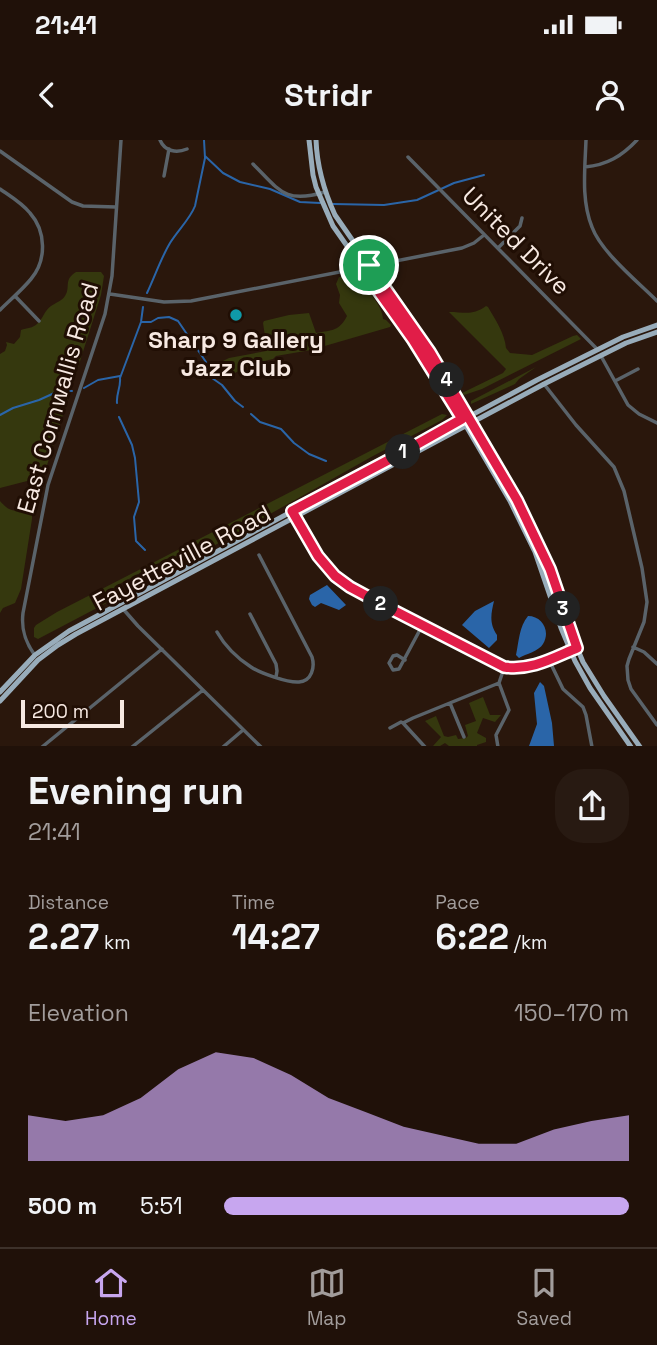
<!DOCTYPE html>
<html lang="en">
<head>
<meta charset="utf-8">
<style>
	:root { --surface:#201109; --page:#281a12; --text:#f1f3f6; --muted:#a29d9c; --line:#3d312a; --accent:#c7a6ef }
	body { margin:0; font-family:"Space Grotesk",sans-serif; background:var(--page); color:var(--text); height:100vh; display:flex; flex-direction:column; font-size:26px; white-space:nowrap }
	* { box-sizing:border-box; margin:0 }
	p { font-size:23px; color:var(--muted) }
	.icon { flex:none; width:38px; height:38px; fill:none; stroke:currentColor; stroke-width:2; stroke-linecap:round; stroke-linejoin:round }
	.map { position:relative; height:606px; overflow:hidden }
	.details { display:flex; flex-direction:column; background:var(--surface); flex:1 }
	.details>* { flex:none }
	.scale { position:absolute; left:21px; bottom:18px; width:103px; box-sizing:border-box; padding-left:7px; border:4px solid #f7e9e2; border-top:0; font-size:19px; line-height:24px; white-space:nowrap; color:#f7e9e2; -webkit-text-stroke:5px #200e04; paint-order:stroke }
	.pin { position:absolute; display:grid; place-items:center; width:60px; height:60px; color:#fff; margin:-30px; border:4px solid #fff; border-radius:50%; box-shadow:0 2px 7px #0007 }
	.km { position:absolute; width:35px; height:35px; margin:-18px; border-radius:50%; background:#222; color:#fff; font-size:19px; line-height:35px; text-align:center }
	.round { display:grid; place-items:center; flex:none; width:74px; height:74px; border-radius:28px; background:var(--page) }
	.headline { display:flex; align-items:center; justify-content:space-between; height:119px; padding:0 28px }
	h1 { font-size:38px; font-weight:800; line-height:52px }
	.figures { display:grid; grid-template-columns:repeat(3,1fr); gap:10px; height:119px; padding:7px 28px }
	.figures div { display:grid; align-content:center }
	.figures b { font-size:35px; font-weight:800 }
	.figures small { font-size:19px; font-weight:400 }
	.figures p { font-size:19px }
	.chart { height:196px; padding:14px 28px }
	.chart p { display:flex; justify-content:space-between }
	.chart svg { width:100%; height:126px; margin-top:7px; fill:var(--accent); opacity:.7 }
	ul { padding:0 28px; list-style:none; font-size:23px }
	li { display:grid; grid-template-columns:112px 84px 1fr; align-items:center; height:52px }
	li i { height:18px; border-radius:9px; background:var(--accent) }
	.status { display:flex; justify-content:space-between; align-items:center; height:49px; padding:0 35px; background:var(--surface); direction:ltr }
	.status svg { height:19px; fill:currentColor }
	header { display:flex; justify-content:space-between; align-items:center; height:91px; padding:0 28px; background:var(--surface); font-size:32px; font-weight:800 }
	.dock { display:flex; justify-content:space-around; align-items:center; height:98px; border-top:2px solid var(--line); background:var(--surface); font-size:19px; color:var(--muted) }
	.dock a { display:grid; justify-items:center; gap:4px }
	.dock .on { color:var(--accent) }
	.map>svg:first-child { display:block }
	.green { fill:#35380e }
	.water { fill:#2a65a8 }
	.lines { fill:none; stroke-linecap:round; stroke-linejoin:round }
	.stream { stroke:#2a65a8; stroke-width:2 }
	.minor { stroke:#5a636a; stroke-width:3.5 }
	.major { stroke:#98acba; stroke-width:5 }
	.route-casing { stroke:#fff; stroke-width:14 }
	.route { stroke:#e11d48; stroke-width:9 }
	.culture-dot { fill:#0f9aa8; stroke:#200e04; stroke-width:2.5 }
	.labels { text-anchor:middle; stroke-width:6; stroke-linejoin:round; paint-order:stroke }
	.street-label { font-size:24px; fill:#f7e9e2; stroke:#200e04 }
	.poi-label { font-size:24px; font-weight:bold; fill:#f7e9e2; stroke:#200e04 }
</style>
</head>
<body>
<div class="status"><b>21:41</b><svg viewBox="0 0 49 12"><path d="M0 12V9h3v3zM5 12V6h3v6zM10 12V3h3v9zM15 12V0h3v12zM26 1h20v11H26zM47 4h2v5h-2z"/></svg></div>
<header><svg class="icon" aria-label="back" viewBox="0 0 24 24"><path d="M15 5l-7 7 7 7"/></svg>Stridr<svg class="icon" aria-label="person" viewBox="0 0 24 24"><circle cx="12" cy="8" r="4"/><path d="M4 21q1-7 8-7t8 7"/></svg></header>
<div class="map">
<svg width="657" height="607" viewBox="0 0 657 607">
	<rect width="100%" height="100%" fill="#2a170c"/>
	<path class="green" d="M 76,132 L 101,132 L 104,136 L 101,155 L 35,363 L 34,346 L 31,340 L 0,348 L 0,214 L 5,211 L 7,205 L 6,202 L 14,204 L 20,197 L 21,190 C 27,188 33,188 37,184 C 43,179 44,171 51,166 C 55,163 62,161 65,156 C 71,147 63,140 76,132 Z
		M 339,137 C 342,137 347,137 351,138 C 364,143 383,166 383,179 L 386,180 L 391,185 L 390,187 L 311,210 L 276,216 L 273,219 L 252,224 L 233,234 L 230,233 L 221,222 L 229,218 L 266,211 L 267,209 L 263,183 L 264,181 L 289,175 L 309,173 L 316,193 C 333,190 339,191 347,176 L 339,163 L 340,155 L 336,144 Z
		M 486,166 L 488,167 C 495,179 505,194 506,208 L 510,213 L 532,215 L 573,196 L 577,195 L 581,199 L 482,249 L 464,255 L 462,253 L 503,233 L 506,229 L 449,172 C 465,172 472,176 486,166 Z
		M 536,227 L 519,239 L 515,244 L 471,264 L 471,261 Z
		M 442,274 L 447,275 L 442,280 L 373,316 L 208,409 L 170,417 L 114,447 L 116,458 L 38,499 L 34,497 L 34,488 L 36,485 L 57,472 Z
		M 0,361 C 14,377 17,367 32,373 L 32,379 L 21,449 L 15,463 L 3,468 L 0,473 Z
		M 483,557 L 490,575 L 501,575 L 495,582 L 483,578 L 477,593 L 486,598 L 486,602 L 477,605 L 477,606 L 449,606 L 445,603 L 440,606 L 433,606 L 441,597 L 425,581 L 436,576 L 444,596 L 448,597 L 456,595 L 458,599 L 466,598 L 468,596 L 465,585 L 476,581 L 469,563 Z"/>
	<path class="water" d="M 327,445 L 346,465 L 339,470 L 321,463 L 315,467 L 312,465 L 309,459 L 310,455 Z
		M 494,461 C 491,474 489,483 497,495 L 497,500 L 489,508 L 462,485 L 475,471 Z
		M 528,476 C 542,476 551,491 543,504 C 539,511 526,514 519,518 L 516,515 C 519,501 519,487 528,476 Z
		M 540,542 L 544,546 L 552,583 L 554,606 L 529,606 L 537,584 L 534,553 Z"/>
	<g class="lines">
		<path class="stream" d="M 205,16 L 223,33 L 240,42 L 270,49 L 300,62 L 320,63
			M 333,64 L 384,65 L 417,60 L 454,43 L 484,35
			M 147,153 C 155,136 161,118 170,103 C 178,90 190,79 195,66 L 205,18 L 204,0
			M 141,182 L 151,182 L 158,178 L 169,177 L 178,181 L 206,222 L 212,238 L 222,245 L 235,261 L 243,267
			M 84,248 L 98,240 L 120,236
			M 117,263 C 116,254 121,247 120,238 L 141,182 L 143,167
			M 251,274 L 260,282 L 281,289 L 294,303 L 309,314 L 326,321
			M 0,275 L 13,268 L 39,260 L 61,250 L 72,251
			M 119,277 L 132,305 L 135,318 L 139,362 L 134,377 L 136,401 L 145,410"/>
		<path class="minor" d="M 160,0 C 165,12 177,13 187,9
			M 586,0 C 585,29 581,60 592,87 C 601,112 638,142 657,161
			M 0,11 L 72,62 L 83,66 L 116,67
			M 408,17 L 598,210
			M 253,24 C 280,51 285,64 325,52
			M 585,27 C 607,25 622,16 637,0
			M 164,36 L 169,9
			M 0,49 C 10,56 22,63 30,73 C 46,91 47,120 31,139 C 22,150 10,160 0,170
			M 498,108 L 520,86 L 522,78
			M 110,154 L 164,162 L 191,161 L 462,108 L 474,103 L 484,95
			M 15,156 L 39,181
			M 601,216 L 628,265 L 639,274 L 657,283
			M 615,241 L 638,229
			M 544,244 L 576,285 L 614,327 L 624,351 L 642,428 L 647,462 L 644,482 L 629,519 L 627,526 L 628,540 L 631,549 L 657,585
			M 295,377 C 310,404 324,428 350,447 L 504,527 C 531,531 553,518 577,508
			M 124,470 L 138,486 L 261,607
			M 250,474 L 276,524 L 277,531 L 276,537
			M 217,492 C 225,506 237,518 251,527 C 260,533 288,543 299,542 C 312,541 315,527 312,517 L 259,415
			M 633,507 L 644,512 L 657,524
			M 34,514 C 25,501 21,489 23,473 L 48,345 L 105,174 L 112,136 L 121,0
			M 405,520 L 397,515 L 393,516 L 389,523 L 393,530 L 399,529 L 422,486
			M 549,520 L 563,549 L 583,567 L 586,575 L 592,607
			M 450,563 L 464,597
			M 390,588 L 401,582 L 403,583
			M 42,607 L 162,509
			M 132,607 L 203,550
			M 223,607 L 243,590
			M 425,607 L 403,583 L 413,578 L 499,543
			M 498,607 L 496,595 L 509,570 L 499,543 L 504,528"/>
		<path class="major" d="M 309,0 L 313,35 L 316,47 L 333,86 L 413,200 L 442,245 L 510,361 L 535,412 L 561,488 L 575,521 L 590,548 L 631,607
			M 316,0 C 317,27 324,51 335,75 L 430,212 L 506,340 L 542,411 L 570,491 L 583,522 L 604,556 L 640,607
			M 0,552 L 35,515 L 69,491 L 537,240 L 623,197 L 657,185
			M 0,561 L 38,520 L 58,505 L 76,494 L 544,244 L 626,203 L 657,192"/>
	</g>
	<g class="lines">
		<defs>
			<path id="route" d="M 369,125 L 430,212 L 517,360 L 550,429 L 577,508 C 553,518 531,531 504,527 L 389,468 L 350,447 L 335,436 L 318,416 L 292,371 L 398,315 L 462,279 L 413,200 L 361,127 Z"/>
		</defs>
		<use href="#route" class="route-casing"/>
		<use href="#route" class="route"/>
	</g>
	<circle class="culture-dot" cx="236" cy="175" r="7"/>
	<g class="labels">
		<g class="street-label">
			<text transform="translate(516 101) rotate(45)" y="8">United Drive</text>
			<text transform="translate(58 258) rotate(-74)" y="8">East Cornwallis Road</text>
			<text transform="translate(182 418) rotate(-28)" y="8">Fayetteville Road</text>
		</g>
		<g class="poi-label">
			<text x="236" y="208">Sharp 9 Gallery<tspan x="236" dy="28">Jazz Club</tspan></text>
		</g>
	</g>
</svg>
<div class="scale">200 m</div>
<div class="pin" style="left:369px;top:125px;background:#1e9e55"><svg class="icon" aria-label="arrive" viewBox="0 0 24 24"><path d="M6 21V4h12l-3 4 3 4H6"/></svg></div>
<b class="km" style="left:403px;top:312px">1</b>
<b class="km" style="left:381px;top:464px">2</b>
<b class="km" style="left:563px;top:469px">3</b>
<b class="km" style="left:447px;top:240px">4</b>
</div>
<section class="details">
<div class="headline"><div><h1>Evening run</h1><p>21:41</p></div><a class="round"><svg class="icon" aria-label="share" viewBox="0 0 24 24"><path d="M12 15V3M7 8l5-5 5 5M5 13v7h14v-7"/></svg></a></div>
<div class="figures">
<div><p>Distance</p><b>2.27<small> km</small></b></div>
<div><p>Time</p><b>14:27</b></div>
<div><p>Pace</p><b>6:22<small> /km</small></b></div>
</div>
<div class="chart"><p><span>Elevation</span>150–170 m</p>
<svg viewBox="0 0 160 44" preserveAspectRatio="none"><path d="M0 44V28L10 30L20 28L30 22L40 12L50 6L60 8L70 14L80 22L90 27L100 32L110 35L120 38L130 38L140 33L150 30L160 28V44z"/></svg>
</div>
<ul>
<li><b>500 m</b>5:51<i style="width:100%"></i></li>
</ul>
</section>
<nav class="dock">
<a class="on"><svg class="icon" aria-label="home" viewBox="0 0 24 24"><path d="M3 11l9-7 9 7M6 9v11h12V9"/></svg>Home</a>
<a><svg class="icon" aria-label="map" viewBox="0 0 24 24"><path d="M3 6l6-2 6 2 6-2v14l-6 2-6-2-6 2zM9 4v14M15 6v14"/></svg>Map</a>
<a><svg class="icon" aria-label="saved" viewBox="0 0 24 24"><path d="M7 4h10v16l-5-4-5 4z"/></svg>Saved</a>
</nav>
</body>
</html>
